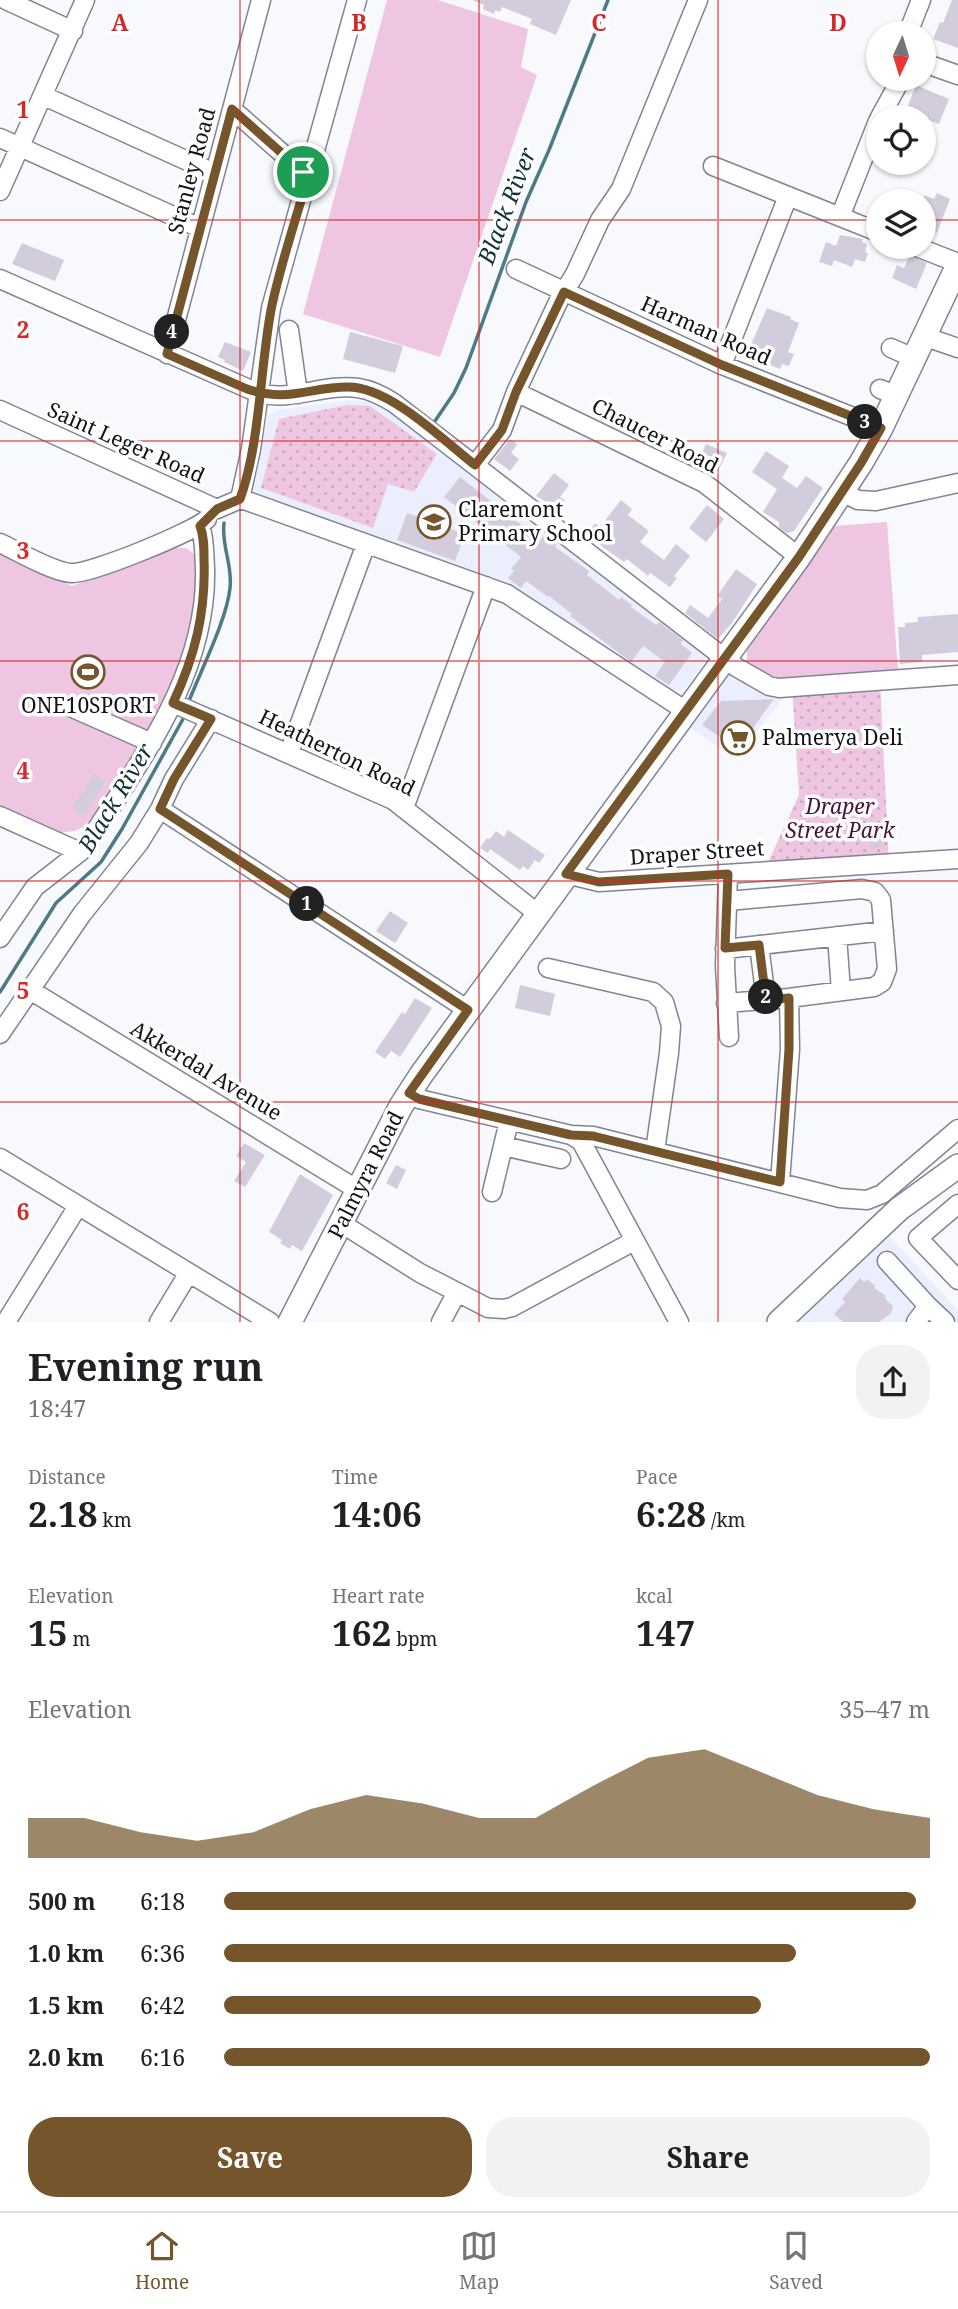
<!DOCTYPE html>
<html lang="en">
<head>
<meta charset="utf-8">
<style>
	:root { --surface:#fff; --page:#f2f2f2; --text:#202124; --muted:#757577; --line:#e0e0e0; --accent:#75552b }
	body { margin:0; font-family:"Noto Serif",serif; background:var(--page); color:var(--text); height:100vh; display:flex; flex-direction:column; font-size:26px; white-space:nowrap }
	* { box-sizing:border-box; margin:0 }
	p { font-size:23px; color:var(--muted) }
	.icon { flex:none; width:38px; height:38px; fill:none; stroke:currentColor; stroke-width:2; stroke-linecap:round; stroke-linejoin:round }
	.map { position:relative; height:1322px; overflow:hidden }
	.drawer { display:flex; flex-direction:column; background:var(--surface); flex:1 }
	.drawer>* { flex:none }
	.needle { width:46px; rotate:184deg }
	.buttons { position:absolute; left:866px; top:21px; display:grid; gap:14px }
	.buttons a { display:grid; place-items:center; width:70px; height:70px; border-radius:50%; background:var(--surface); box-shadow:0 2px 5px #0004; font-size:35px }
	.pin { position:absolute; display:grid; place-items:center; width:60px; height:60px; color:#fff; margin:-30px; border:4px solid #fff; border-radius:50%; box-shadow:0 2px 7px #0007 }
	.km { position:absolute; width:35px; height:35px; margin:-18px; border-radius:50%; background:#222; color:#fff; font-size:19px; line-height:35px; text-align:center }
	.round { display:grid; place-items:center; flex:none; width:74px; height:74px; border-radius:28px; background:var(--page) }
	.overview { display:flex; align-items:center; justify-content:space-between; height:119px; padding:0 28px }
	h1 { font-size:38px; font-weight:700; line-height:52px }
	.metrics { display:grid; grid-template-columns:repeat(3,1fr); gap:10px; height:119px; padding:7px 28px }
	.metrics div { display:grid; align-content:center }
	.metrics b { font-size:35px; font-weight:700 }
	.metrics small { font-size:19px; font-weight:400 }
	.metrics p { font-size:19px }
	.chart { height:196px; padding:14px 28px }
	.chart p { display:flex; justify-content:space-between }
	.chart svg { width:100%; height:126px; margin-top:7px; fill:var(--accent); opacity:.7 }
	.primary-button { display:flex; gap:14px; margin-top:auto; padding:14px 28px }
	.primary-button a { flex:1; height:80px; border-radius:28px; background:var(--accent); color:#fff; font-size:28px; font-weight:700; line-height:80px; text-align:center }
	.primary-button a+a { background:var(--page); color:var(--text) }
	ul { padding:0 28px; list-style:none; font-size:23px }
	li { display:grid; grid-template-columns:112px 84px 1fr; align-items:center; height:52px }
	li i { height:18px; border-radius:9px; background:var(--accent) }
	.dock { display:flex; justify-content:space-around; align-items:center; height:98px; border-top:2px solid var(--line); background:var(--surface); font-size:19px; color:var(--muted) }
	.dock a { display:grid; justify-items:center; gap:4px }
	.dock .current { color:var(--accent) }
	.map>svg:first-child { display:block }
	.built { fill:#ebeffd }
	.grass { fill:#eec6e1 }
	.park { fill:url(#park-dots) }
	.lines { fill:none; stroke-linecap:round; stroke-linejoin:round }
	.stream { stroke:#4e7a86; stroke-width:3.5 }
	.building { fill:#d3ccdc }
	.minor-casing { stroke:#818494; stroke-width:21 }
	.major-casing { stroke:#818494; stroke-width:26 }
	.minor { stroke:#fff; stroke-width:18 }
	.major { stroke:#fff; stroke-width:23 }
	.route-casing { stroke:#fff; stroke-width:14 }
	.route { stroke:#75552b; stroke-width:9 }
	.grid { fill:none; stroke:#d62828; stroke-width:2; stroke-opacity:0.55 }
	.labels { text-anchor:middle; stroke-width:7; stroke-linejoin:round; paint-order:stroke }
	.street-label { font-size:21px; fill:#121319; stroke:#fff }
	.poi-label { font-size:21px; fill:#121319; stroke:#fff; text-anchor:start }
	.park-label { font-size:21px; font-style:italic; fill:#48123b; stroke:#fff }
	.water-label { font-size:23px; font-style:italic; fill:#133239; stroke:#fff }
	.grid-label { font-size:23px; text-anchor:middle; font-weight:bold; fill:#d62828; stroke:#fff; stroke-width:7; stroke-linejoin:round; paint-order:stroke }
</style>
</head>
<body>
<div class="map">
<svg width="958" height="1322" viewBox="0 0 958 1322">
	<defs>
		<pattern id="park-dots" width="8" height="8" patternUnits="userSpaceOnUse" patternTransform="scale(1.75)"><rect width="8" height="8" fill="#eec6e1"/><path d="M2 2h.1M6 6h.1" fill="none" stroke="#cba9c0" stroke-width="1.8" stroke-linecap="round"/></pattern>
	</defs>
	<rect width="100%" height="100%" fill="#f8f9fc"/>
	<path class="built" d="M 352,400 L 374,403 L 406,423 L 701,652 L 705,657 L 704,663 L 684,690 L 675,691 L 519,590 L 404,547 L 260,497 L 251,489 L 268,416 L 277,410 Z
		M 724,658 L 792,687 L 735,758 L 679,720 Z
		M 881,1227 L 958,1310 L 958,1322 L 779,1322 Z"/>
	<path class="grass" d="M 387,0 L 438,0 L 528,29 L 521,67 L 537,75 L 440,357 L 303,314 Z
		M 887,522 L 898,670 L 775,678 L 747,661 L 747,649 L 834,526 Z
		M 174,548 L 186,548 L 194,554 L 196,589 L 187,645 L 148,734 L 91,823 L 75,831 L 57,833 L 0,807 L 0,553 L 72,586 Z"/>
	<path class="park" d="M 347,405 L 370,406 L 437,454 L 414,492 L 388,484 L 373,528 L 261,488 L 279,419 Z
		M 880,680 L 889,863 L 764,871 L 799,795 L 792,687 Z"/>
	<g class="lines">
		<path class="stream" d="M 435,421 L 454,393 L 466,368 L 526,202 L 549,150 L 608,0
			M 189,701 C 201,670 227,619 230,588 C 233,566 221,545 224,523
			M 0,992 L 56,903 L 101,862 L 122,829 L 183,719"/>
	</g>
	<path class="building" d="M 472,0 L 571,0 L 556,35 L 530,24 L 532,19 L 502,7 L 500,12 L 495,10 L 494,14 L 483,9 L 484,5 Z
		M 952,0 L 958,0 L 958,48 L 933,39 L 940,22 L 943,23 Z
		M 916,85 L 949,99 L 939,124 L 906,111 Z
		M 937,193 L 950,199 L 937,233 L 924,228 L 924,195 L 934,199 Z
		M 840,235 L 863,239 L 862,242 L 867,244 L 865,252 L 868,253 L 865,262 L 855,259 L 852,267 L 834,260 L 832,266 L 819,262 L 826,242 L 836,246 Z
		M 22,243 L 64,260 L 55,281 L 12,264 Z
		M 910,255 L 927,263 L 916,289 L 892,278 L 897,265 L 904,268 Z
		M 767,308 L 791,317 L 790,319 L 799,323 L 788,352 L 794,354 L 789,366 L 782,364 L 780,369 L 746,356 Z
		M 350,332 L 403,346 L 395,373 L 343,359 Z
		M 225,342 L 251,352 L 243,371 L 224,362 L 225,360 L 218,357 Z
		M 510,439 L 517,444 L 511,453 L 519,459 L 510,471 L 494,459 Z
		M 706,444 L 727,453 L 719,469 L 699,459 Z
		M 766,451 L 789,466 L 782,478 L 797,488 L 806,476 L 823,488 L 794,531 L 787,533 L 783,531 L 779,527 L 779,522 L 763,512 L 777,489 L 752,472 Z
		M 554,473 L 569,485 L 560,497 L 565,500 L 558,508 L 536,496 Z
		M 460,477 L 537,537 L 541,539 L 545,535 L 557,544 L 555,547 L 589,571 L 587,575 L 619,600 L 621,597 L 632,605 L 631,607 L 656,625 L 659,622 L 683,640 L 681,644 L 692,653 L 669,685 L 655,676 L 665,662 L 643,646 L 631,662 L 570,616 L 572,614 L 549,596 L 548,597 L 526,581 L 521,588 L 508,578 L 514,571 L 511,569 L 521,557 L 444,497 Z
		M 621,500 L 632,509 L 628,515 L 649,531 L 640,542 L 664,560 L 676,544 L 690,556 L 674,576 L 677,578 L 670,587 L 650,573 L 648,576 L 627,559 L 624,562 L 586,535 L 595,523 L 600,527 Z
		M 707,505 L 724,519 L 706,542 L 689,528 Z
		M 407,513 L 465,534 L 455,561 L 397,540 Z
		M 736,569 L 757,584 L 732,623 L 718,639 L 685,613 L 690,605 L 708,618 L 722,599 L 717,596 Z
		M 958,614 L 958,652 L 922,655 L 922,662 L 900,664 L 898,627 L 905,627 L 905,623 L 918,622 L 918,617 Z
		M 774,699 L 734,754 L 731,744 L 702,725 L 721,701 Z
		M 94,774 L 106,781 L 84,816 L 72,808 Z
		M 882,829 L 883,847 L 870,848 L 869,830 Z
		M 508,830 L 545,855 L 539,863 L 535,860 L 528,870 L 523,866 L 520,870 L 490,849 L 488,853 L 480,848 L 487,838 L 490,839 L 496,831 L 504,837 Z
		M 390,911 L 408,923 L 395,943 L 376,931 Z
		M 520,985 L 555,994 L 550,1016 L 515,1008 Z
		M 415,998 L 432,1008 L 400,1057 L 391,1051 L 385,1059 L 375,1052 L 402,1012 L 405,1014 Z
		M 244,1143 L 265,1155 L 245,1187 L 234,1181 L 246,1162 L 236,1156 Z
		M 396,1165 L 406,1170 L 397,1189 L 386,1183 Z
		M 300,1174 L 333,1195 L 302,1251 L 292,1245 L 290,1249 L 280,1243 L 282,1240 L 269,1232 Z
		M 860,1278 L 864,1282 L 867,1279 L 875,1286 L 874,1288 L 885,1295 L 886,1300 L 893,1306 L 891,1313 L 879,1322 L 843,1322 L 834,1314 L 845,1302 L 842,1299 Z"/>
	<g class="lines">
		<defs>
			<path id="minor" d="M 6,0 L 73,31
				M 908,33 L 921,0
				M 924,63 L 958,75
				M 44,96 L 214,173
				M 232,109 L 308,176
				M 880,117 L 901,79
				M 0,138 L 200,228
				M 713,166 L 878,232
				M 0,191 L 85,0
				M 840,217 L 878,121
				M 917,247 L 958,263
				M 516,269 L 722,365 L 881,428
				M 0,279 L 258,393 C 292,402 325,383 358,388 C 372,390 383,396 394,403 L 736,667 L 769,686 L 779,688 L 958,675
				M 289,330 L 298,394
				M 926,337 L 958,348
				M 891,348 L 916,359
				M 167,354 L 261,0
				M 722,365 L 788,196
				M 880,389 L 897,396
				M 516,392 L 704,483 L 799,557
				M 0,410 L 217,509 L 240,499 L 250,502 L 507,594 L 686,711
				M 475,465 L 502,430 L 516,392 L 559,300 L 575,274 L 600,220 L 621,189 L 698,0
				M 842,492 L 858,500 L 876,501 L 958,483
				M 240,499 L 251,449 L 271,308 L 357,0
				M 0,543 C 17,551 53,572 71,573 C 88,575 194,532 207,519
				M 173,703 L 393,800 L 537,913
				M 68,706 L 152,743
				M 289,753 L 366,544
				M 404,808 L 486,586
				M 160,809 L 468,1010
				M 0,816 L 80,852
				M 566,874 L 599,882 L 958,859
				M 728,874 L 725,966 L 729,1037
				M 837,936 L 841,991
				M 0,938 L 35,887 L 80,852 L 89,841 C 142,758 208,672 205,568 C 204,554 205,539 200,526
				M 759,945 L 766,1000
				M 725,949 L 884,931
				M 548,968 L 653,992 L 664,1002 L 671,1026 L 669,1053 L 655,1151
				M 30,990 L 358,1190
				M 726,1003 L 789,998 L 874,987 L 882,982 L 887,969 L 881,900 L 875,892 L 862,889 L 728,901
				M 0,1034 L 82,914 L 139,843 L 160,809 L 174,779 L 211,719
				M 409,1093 L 419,1099 L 571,1135 L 581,1141 L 679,1322
				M 571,1135 L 593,1136 L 840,1198 L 867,1200 L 882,1194 L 958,1129
				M 503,1146 L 561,1159
				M 0,1158 L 270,1322
				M 780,1182 L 790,1049 L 789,998
				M 492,1192 L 509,1121
				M 958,1204 L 918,1238 L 958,1280
				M 341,1223 L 420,1273 L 488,1308 L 504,1309 L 512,1307 L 634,1241
				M 887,1261 L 928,1306 L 916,1322
				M 928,1306 L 945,1322
				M 6,1322 L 78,1206
				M 159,1322 L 188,1274
				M 441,1322 L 457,1292"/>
			<path id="major" d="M 290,1322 L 401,1106 L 421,1075 L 799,557 L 861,463 L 881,428 L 958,265
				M 779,1322 L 899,1209 L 958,1166"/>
		</defs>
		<use href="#minor" class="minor-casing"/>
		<use href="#major" class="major-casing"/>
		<use href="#minor" class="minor"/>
		<use href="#major" class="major"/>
	</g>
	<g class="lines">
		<defs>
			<path id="route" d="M 303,172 L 308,176 C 296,220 280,265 271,310 C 260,369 260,444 240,499 L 217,509 L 200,526 C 204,536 204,547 204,559 C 206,612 195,656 173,703 L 211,719 L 174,779 L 160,809 L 468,1010 L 409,1093 L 419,1099 L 571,1135 L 593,1136 L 780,1182 L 789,1049 L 789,998 L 766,1000 L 759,945 L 725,948 L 728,874 L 599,882 L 566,874 L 799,557 L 861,463 L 881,428 L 722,365 L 564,292 L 516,392 L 502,430 L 475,465 C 443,440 390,387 348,387 C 309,387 289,403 247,389 L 167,354 L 232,109 L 303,172"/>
		</defs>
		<use href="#route" class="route-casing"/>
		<use href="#route" class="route"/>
	</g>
	<path class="grid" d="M 240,0 L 240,1322M 479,0 L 479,1322M 718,0 L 718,1322M 0,220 L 878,220M 924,220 L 958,220M 0,441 L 958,441M 0,661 L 958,661M 0,881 L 958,881M 0,1102 L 958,1102"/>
	<defs>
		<symbol id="school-ring" viewBox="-11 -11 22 22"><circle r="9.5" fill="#fff" stroke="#75552b" stroke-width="1.5"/><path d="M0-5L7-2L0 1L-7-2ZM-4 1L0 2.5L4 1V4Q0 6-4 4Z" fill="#75552b"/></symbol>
		<symbol id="stadium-ring" viewBox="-11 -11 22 22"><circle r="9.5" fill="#fff" stroke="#75552b" stroke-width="1.5"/><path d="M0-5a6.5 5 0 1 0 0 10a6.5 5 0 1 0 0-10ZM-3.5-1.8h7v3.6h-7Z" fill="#75552b"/></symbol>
		<symbol id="supermarket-ring" viewBox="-11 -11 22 22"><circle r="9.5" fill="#fff" stroke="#75552b" stroke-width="1.5"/><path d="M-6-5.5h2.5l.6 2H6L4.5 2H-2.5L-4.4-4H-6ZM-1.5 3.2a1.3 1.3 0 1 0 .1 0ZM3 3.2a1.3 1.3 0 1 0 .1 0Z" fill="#75552b"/></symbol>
	</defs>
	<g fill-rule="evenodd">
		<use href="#school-ring" x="415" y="503" width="38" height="38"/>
		<use href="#stadium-ring" x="69" y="653" width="38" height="38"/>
		<use href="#supermarket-ring" x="719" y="719" width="38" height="38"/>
	</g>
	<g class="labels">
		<g class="street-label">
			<text transform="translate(192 171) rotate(-75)" y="7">Stanley Road</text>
			<text transform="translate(706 331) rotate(24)" y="7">Harman Road</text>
			<text transform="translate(655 436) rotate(27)" y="7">Chaucer Road</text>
			<text transform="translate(126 443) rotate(24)" y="7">Saint Leger Road</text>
			<text transform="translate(337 753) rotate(26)" y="7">Heatherton Road</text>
			<text transform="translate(697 853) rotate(-4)" y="7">Draper Street</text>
			<text transform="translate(206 1071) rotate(31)" y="7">Akkerdal Avenue</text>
			<text transform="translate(366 1175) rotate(-63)" y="7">Palmyra Road</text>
		</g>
		<g class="poi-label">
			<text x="458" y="517">Claremont<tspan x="458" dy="24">Primary School</tspan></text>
			<text x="88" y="713" text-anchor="middle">ONE10SPORT</text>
			<text x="762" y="745">Palmerya Deli</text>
		</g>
		<g class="park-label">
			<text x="840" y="814">Draper<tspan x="840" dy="24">Street Park</tspan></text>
		</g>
		<g class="water-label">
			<text transform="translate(507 206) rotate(-69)" y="8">Black River</text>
			<text transform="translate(116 798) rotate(-59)" y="8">Black River</text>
		</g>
	</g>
	<g class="grid-label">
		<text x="120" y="31">A</text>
		<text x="359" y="31">B</text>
		<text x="599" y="31">C</text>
		<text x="838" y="31">D</text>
		<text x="23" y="118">1</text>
		<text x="23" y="338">2</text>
		<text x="23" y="559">3</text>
		<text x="23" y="779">4</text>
		<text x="23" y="999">5</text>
		<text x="23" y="1220">6</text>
	</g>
</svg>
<div class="buttons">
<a><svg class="needle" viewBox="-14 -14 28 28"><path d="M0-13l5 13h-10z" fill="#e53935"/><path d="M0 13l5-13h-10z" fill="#757577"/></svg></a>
<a><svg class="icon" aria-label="locate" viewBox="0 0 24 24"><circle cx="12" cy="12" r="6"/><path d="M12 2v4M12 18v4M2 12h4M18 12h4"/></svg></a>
<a><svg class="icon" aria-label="layers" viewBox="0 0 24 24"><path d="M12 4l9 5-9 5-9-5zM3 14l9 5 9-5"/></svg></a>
</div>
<div class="pin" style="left:303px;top:172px;background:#1e9e55"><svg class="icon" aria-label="arrive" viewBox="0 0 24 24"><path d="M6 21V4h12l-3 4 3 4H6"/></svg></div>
<b class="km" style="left:307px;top:904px">1</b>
<b class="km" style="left:766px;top:997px">2</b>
<b class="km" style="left:865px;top:422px">3</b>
<b class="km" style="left:172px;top:332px">4</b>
</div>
<section class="drawer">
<div class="overview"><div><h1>Evening run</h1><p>18:47</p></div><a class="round"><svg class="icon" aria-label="share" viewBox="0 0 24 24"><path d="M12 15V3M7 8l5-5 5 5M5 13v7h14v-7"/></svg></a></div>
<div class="metrics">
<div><p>Distance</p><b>2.18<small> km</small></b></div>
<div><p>Time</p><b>14:06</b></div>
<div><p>Pace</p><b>6:28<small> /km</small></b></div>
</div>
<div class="metrics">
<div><p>Elevation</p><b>15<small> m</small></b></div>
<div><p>Heart rate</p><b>162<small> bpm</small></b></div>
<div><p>kcal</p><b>147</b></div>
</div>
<div class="chart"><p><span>Elevation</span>35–47 m</p>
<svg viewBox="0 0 160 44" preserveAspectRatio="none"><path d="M0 44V30L10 30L20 35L30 38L40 35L50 27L60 22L70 25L80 30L90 30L100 19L110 9L120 6L130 14L140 22L150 27L160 30V44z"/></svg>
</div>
<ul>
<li><b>500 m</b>6:18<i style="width:98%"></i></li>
<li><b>1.0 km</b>6:36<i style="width:81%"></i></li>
<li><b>1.5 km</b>6:42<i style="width:76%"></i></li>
<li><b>2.0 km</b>6:16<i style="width:100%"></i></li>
</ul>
<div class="primary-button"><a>Save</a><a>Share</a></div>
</section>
<nav class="dock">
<a class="current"><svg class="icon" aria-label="home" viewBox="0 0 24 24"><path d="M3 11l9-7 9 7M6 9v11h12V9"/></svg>Home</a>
<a><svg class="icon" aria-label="map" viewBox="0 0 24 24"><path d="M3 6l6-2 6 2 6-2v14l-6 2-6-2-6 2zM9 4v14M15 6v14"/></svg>Map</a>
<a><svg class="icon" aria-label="saved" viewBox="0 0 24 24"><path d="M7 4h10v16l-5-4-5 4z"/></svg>Saved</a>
</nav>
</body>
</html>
